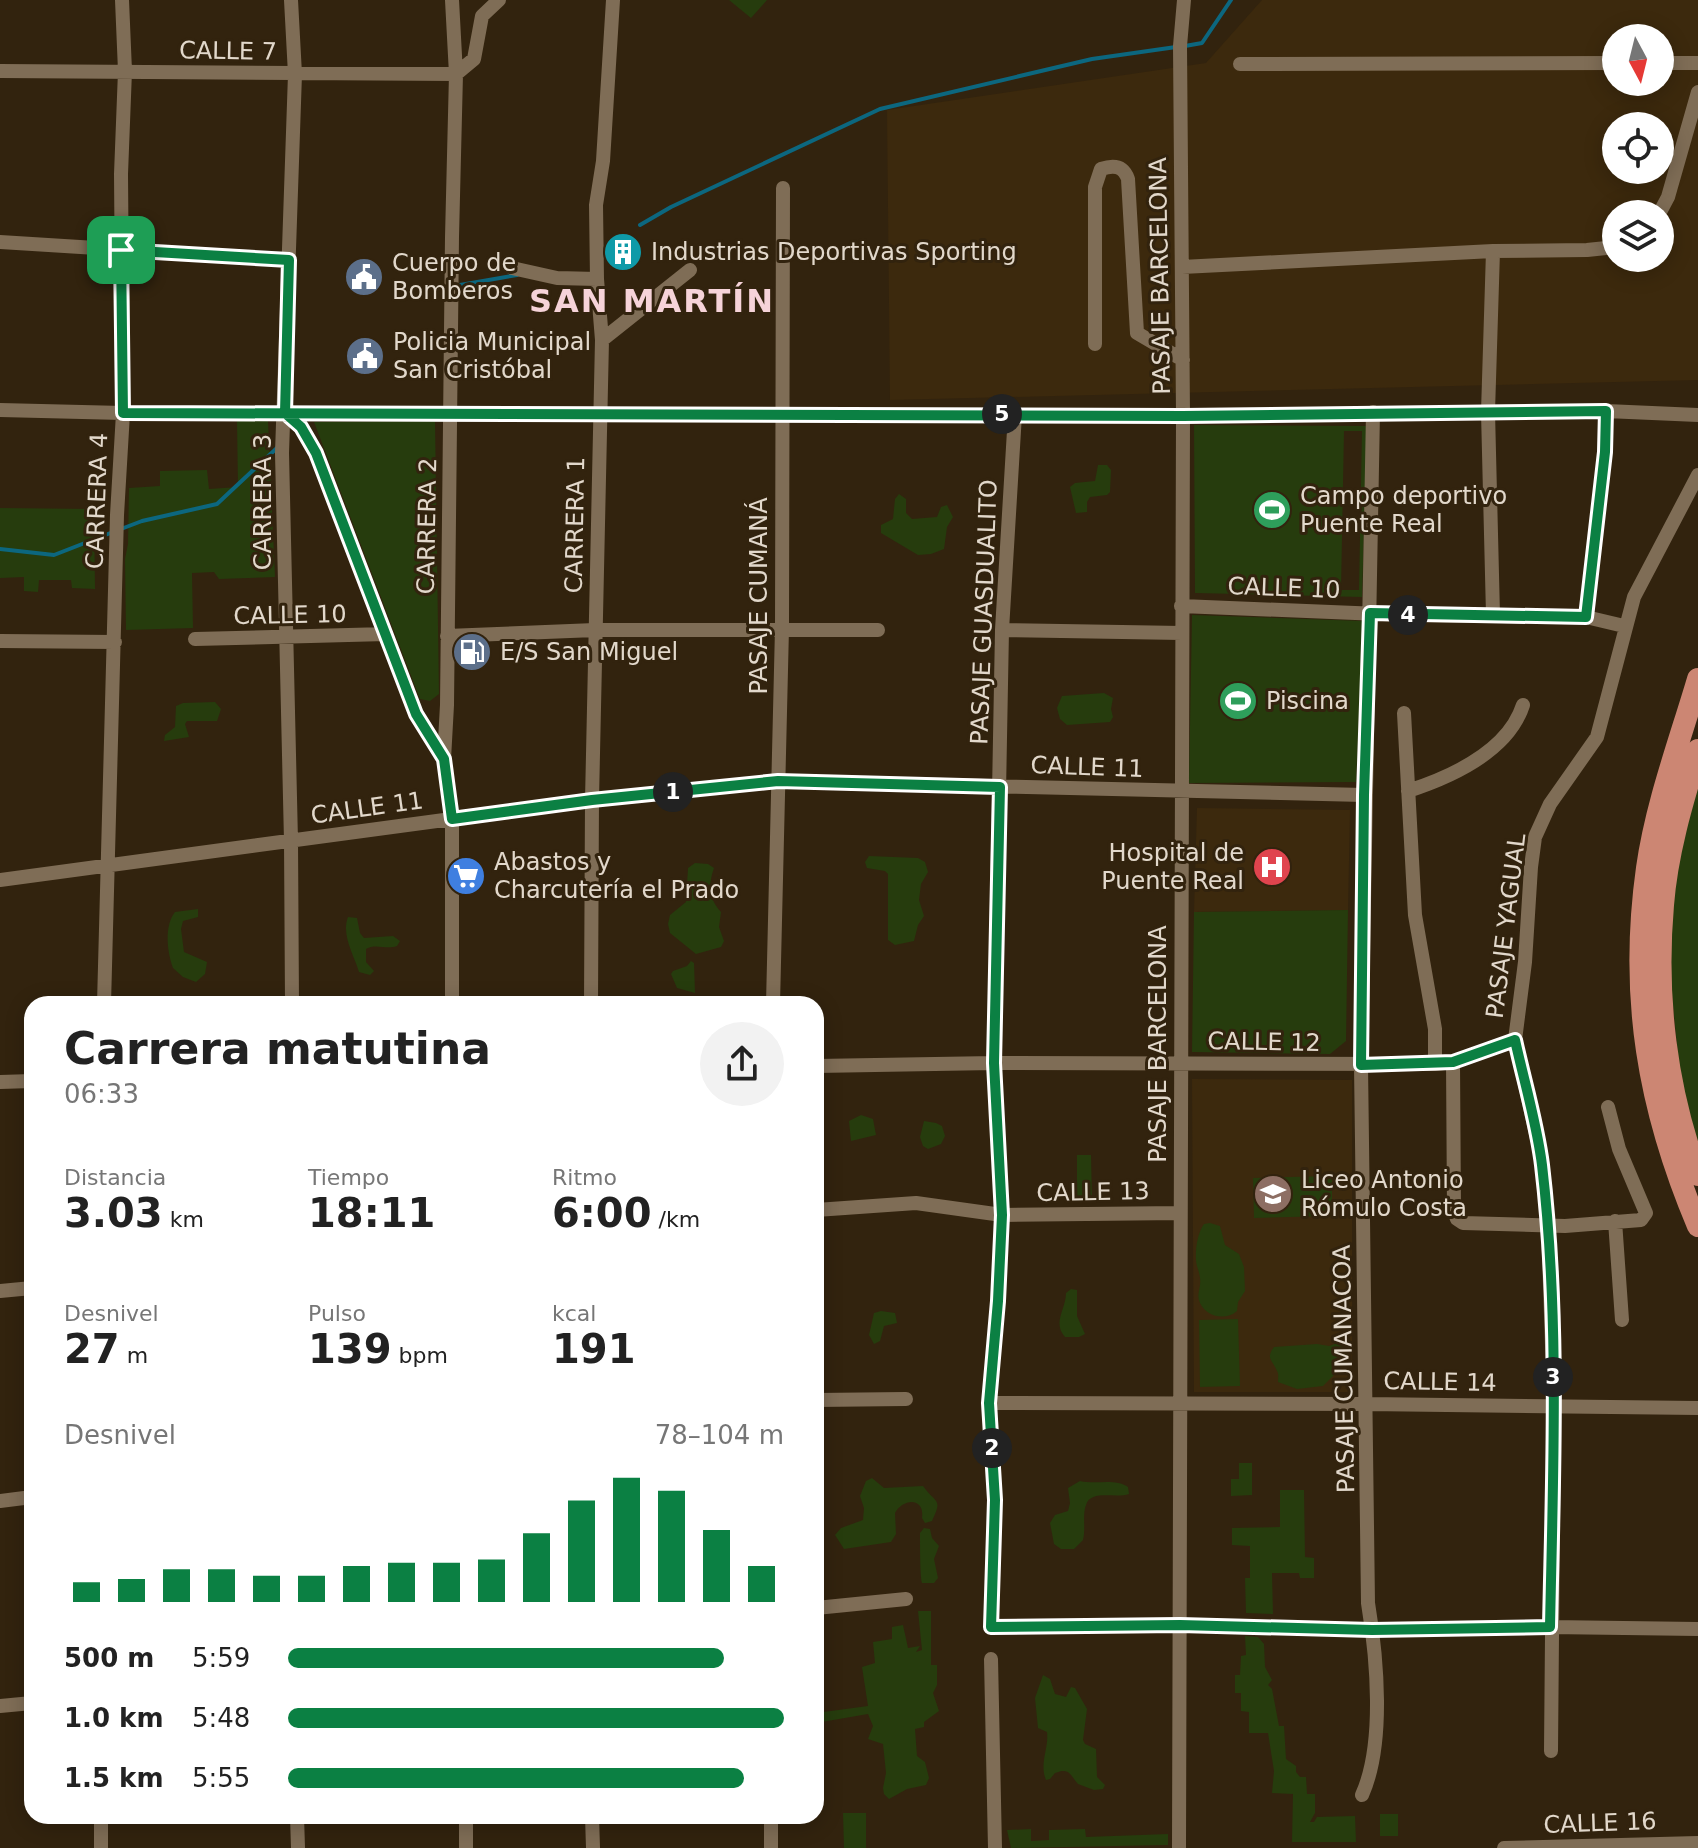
<!DOCTYPE html>
<html lang="es">
<head>
<meta charset="utf-8">
<style>
	:root { --surface:#fff; --page:#f2f2f2; --text:#222; --muted:#767676; --accent:#0b8043 }
	body { margin:0; font-family:"DejaVu Sans",sans-serif; background:var(--page); color:var(--text); height:100vh; display:flex; flex-direction:column; font-size:30px; white-space:nowrap }
	* { box-sizing:border-box; margin:0 }
	p { font-size:26px; color:var(--muted) }
	.icon { flex:none; width:44px; height:44px; fill:none; stroke:currentColor; stroke-width:2; stroke-linecap:round; stroke-linejoin:round }
	.map { position:relative; flex:1; overflow:hidden }
	.drawer { position:absolute; left:24px; top:996px; width:800px; height:828px; display:flex; flex-direction:column; background:var(--surface); border-radius:24px; box-shadow:0 4px 20px #0003 }
	.drawer>* { flex:none }
	.needle { width:52px; rotate:173deg }
	.tools { position:absolute; left:1602px; top:24px; display:grid; gap:16px }
	.tools a { display:grid; place-items:center; width:72px; height:72px; border-radius:50%; background:var(--surface); box-shadow:0 4px 20px #0003; font-size:40px }
	.pin { position:absolute; display:grid; place-items:center; width:68px; height:68px; color:#fff; margin:-34px; border-radius:16px; box-shadow:0 4px 12px #0006 }
	.km { position:absolute; width:40px; height:40px; margin:-20px; border-radius:50%; background:#222; color:#fff; font-size:22px; line-height:40px; text-align:center }
	.round { display:grid; place-items:center; flex:none; width:84px; height:84px; border-radius:42px; background:var(--page) }
	.summary { display:flex; align-items:center; justify-content:space-between; height:136px; padding:0 40px }
	h1 { font-size:44px; font-weight:800; line-height:60px }
	.metrics { display:grid; grid-template-columns:repeat(3,1fr); gap:12px; height:136px; padding:8px 40px }
	.metrics div { display:grid; align-content:center }
	.metrics b { font-size:40px; font-weight:800 }
	.metrics small { font-size:22px; font-weight:400 }
	.metrics p { font-size:22px }
	.chart { height:224px; padding:16px 40px }
	.chart p { display:flex; justify-content:space-between }
	.chart svg { width:100%; height:144px; margin-top:8px; stroke:var(--accent); stroke-width:6 }
	ul { padding:0 40px; list-style:none; font-size:26px }
	li { display:grid; grid-template-columns:128px 96px 1fr; align-items:center; height:60px }
	li i { height:20px; border-radius:10px; background:var(--accent) }
	.map>svg:first-child { display:block }
	.built { fill:#3c290d; fill-rule:evenodd }
	.green { fill:#263c0d; fill-rule:evenodd }
	.water { fill:#0c677f }
	.lines { fill:none; stroke-linecap:round; stroke-linejoin:round }
	.stream { stroke:#0c677f; stroke-width:4 }
	.minor { stroke:#7f6d56; stroke-width:14 }
	.trunk { stroke:#cc8673; stroke-width:22 }
	.route-casing { stroke:#fff; stroke-width:16 }
	.route { stroke:#0b8043; stroke-width:10 }
	.labels { text-anchor:middle; stroke-width:6; stroke-linejoin:round; paint-order:stroke }
	.street-label { font-size:24px; fill:#e2d8cb; stroke:#32230e }
	.poi-label { font-size:24px; fill:#e2d8cb; stroke:#32230e; text-anchor:start }
	.district-label { font-size:32px; font-weight:bold; letter-spacing:2px; fill:#f6d3d9; stroke:#32230e }
</style>
</head>
<body>
<div class="map">
<svg width="1698" height="1848" viewBox="0 0 1698 1848">
	<rect width="100%" height="100%" fill="#32230e"/>
	<path class="built" d="M 1262,0 L 1698,0 L 1698,380 L 890,400 L 887,110 L 1206,63 ZM 1616,38 L 1660,38 L 1660,82 L 1616,82 ZM 1616,126 L 1660,126 L 1660,170 L 1616,170 ZM 1616,214 L 1660,214 L 1660,258 L 1616,258 Z
		M 1197,808 L 1350,810 L 1348,910 L 1194,912 Z
		M 1192,1079 L 1352,1080 L 1352,1392 L 1194,1392 Z"/>
	<path class="green" d="M 729,0 L 767,0 L 751,18 Z
		M 237,421 L 268,421 L 275,577 L 219,579 L 214,572 L 192,573 L 193,628 L 126,630 L 125,559 L 128,544 L 129,488 L 160,486 L 160,471 L 207,470 L 209,489 L 238,487 Z
		M 435,421 L 439,694 L 430,701 L 420,699 L 314,422 Z
		M 1194,425 L 1367,426 L 1362,597 L 1195,593 ZM 1344,431 L 1362,431 L 1359,590 L 1341,590 Z
		M 1098,465 L 1107,465 L 1111,470 L 1110,492 L 1107,495 L 1090,497 L 1087,502 L 1087,512 L 1076,513 L 1070,487 L 1075,483 L 1095,481 Z
		M 899,494 L 906,499 L 906,513 L 912,519 L 937,517 L 941,507 L 947,505 L 953,517 L 947,527 L 944,549 L 931,554 L 918,555 L 881,533 L 881,525 L 893,519 L 895,499 Z
		M 0,508 L 94,509 L 95,589 L 72,588 L 71,580 L 39,580 L 38,592 L 24,591 L 24,577 L 0,578 Z
		M 1192,615 L 1363,621 L 1356,782 L 1189,783 Z
		M 1104,693 L 1113,698 L 1111,709 L 1113,717 L 1110,722 L 1067,725 L 1060,719 L 1057,708 L 1062,696 Z
		M 215,702 L 221,709 L 217,721 L 187,721 L 185,724 L 189,737 L 164,741 L 165,735 L 175,727 L 176,706 L 183,703 Z
		M 1698,750 L 1698,1175 L 1687,1145 L 1663,905 Z
		M 869,856 L 918,858 L 925,862 L 928,872 L 921,884 L 919,900 L 924,916 L 918,925 L 914,941 L 895,945 L 888,940 L 888,874 L 885,871 L 867,868 L 865,862 Z
		M 695,863 L 708,864 L 714,868 C 708,885 709,899 721,912 L 719,927 L 724,941 L 721,947 L 696,954 L 670,933 L 668,924 L 670,915 L 686,902 L 688,868 Z
		M 198,909 L 198,917 L 183,921 L 181,929 L 184,952 L 207,962 L 205,974 L 196,982 L 183,977 L 173,968 C 167,952 164,926 175,912 Z
		M 1348,910 L 1346,1041 L 1330,1054 L 1192,1052 L 1194,912 Z
		M 348,917 L 357,918 L 360,933 L 364,938 L 393,936 L 400,941 L 397,946 C 386,950 376,943 366,949 L 366,962 L 374,971 L 370,975 L 359,972 C 354,955 341,935 348,917 Z
		M 691,961 L 694,963 L 695,993 L 677,988 L 671,974 L 673,971 L 687,966 Z
		M 861,1115 L 873,1119 L 876,1135 L 851,1141 L 849,1121 Z
		M 924,1121 L 936,1123 L 942,1126 L 945,1136 L 941,1144 L 928,1149 L 923,1146 L 920,1137 Z
		M 1077,1155 L 1091,1155 L 1092,1202 L 1077,1202 Z
		M 1332,1176 L 1332,1216 L 1254,1218 L 1253,1178 Z
		M 1210,1223 L 1220,1226 L 1225,1245 L 1239,1254 L 1244,1267 L 1245,1291 L 1238,1302 L 1237,1311 C 1226,1321 1206,1317 1200,1303 C 1197,1296 1199,1292 1200,1285 C 1201,1278 1199,1273 1197,1266 C 1194,1255 1197,1233 1204,1224 Z
		M 1071,1289 L 1077,1290 L 1077,1316 L 1085,1334 L 1079,1337 L 1065,1337 C 1052,1323 1066,1309 1066,1293 Z
		M 881,1311 L 895,1313 L 897,1323 L 884,1326 L 880,1341 L 874,1344 L 869,1335 L 874,1313 Z
		M 1238,1319 L 1240,1386 L 1200,1387 L 1199,1320 Z
		M 1340,1342 L 1348,1351 L 1345,1364 L 1323,1386 L 1297,1389 L 1278,1382 C 1278,1378 1279,1374 1277,1371 C 1273,1360 1265,1359 1274,1347 L 1317,1344 L 1329,1346 Z
		M 1239,1463 L 1252,1463 L 1252,1495 L 1231,1496 L 1231,1479 L 1239,1479 Z
		M 872,1478 L 884,1488 L 923,1486 C 936,1504 943,1498 932,1521 L 925,1523 L 922,1518 C 925,1497 903,1498 895,1513 L 896,1534 L 891,1542 L 844,1549 L 835,1535 L 841,1528 L 863,1520 L 864,1508 L 860,1496 L 866,1481 Z
		M 1080,1481 C 1096,1485 1115,1478 1128,1487 L 1129,1494 C 1116,1499 1091,1489 1086,1505 C 1082,1516 1086,1528 1083,1540 L 1074,1549 L 1061,1549 L 1054,1544 L 1050,1523 L 1055,1515 L 1068,1511 L 1070,1503 L 1068,1488 Z
		M 1280,1490 L 1304,1490 L 1305,1557 L 1314,1558 L 1314,1578 L 1300,1578 L 1299,1573 L 1272,1573 L 1273,1614 L 1246,1613 L 1245,1578 L 1250,1578 L 1250,1546 L 1232,1545 L 1232,1528 L 1280,1527 Z
		M 924,1528 L 930,1529 L 932,1538 L 939,1546 L 934,1559 L 938,1578 L 934,1583 L 922,1583 C 920,1577 920,1542 920,1533 Z
		M 918,1611 L 931,1611 L 931,1665 L 937,1665 L 937,1685 L 933,1693 L 939,1711 L 924,1722 L 924,1727 L 915,1729 L 917,1756 L 925,1762 L 929,1778 L 926,1785 L 907,1789 L 889,1799 L 884,1794 L 883,1788 L 886,1773 L 883,1744 L 868,1739 L 873,1726 L 868,1714 L 816,1723 L 816,1713 L 868,1706 L 862,1667 L 875,1663 L 873,1642 L 892,1639 L 892,1627 L 903,1625 L 908,1648 L 920,1646 L 916,1652 L 922,1650 Z
		M 1245,1636 L 1258,1637 L 1264,1644 L 1265,1667 L 1272,1680 L 1268,1685 L 1272,1689 L 1279,1726 L 1284,1726 L 1286,1759 L 1296,1766 L 1296,1772 L 1300,1777 L 1306,1777 L 1307,1794 L 1315,1794 L 1315,1813 L 1310,1822 L 1314,1822 L 1317,1817 L 1355,1816 L 1356,1842 L 1292,1842 L 1293,1794 L 1272,1793 L 1274,1771 L 1268,1733 L 1249,1733 L 1249,1712 L 1241,1711 L 1241,1693 L 1235,1693 L 1235,1675 L 1240,1675 L 1241,1656 L 1246,1655 Z
		M 1043,1675 L 1050,1679 L 1055,1694 L 1066,1697 L 1071,1687 L 1075,1688 L 1087,1709 L 1083,1740 L 1085,1744 L 1096,1749 L 1097,1777 L 1105,1785 L 1103,1789 L 1094,1790 L 1078,1784 C 1070,1775 1070,1767 1055,1773 L 1050,1779 L 1046,1780 C 1039,1763 1049,1749 1047,1732 L 1038,1728 L 1035,1698 Z
		M 843,1813 L 866,1813 L 866,1848 L 844,1848 Z
		M 1380,1814 L 1398,1814 L 1398,1836 L 1380,1836 Z
		M 1031,1829 L 1031,1841 L 1049,1840 L 1049,1830 L 1085,1829 L 1086,1837 L 1168,1834 L 1168,1845 L 1011,1848 L 1007,1830 Z"/>
	<path class="water" d="M 1230,685 L 1247,685 L 1247,717 L 1229,717 Z"/>
	<g class="lines">
		<path class="stream" d="M 1185,46 L 1202,43 L 1231,0
			M 640,225 L 671,207 L 880,109 L 1092,59 L 1176,47
			M 460,285 L 517,275
			M 121,529 L 142,521 L 217,504 L 278,447
			M 0,549 L 54,555 L 113,532"/>
		<path class="minor" d="M 291,0 L 295,74 L 282,453 L 291,841 L 292,1004
			M 1660,63 L 1698,63
			M 1240,64 L 1616,63
			M 0,71 L 456,74
			M 456,74 L 474,59 L 482,16 L 499,0
			M 1659,214 L 1668,197 L 1698,92
			M 0,242 L 289,260
			M 1182,267 L 1493,251
			M 512,268 L 557,278 L 597,279
			M 602,340 L 690,270
			M 1095,344 L 1095,187 L 1101,169 C 1113,165 1123,165 1128,179 L 1137,333 L 1183,360
			M 0,410 L 123,413 L 1183,416 L 1606,411 L 1698,415
			M 285,413 L 301,427 L 316,453 L 416,714 L 444,759
			M 1015,414 L 1002,630 L 994,1063 L 1002,1215 L 998,1301 L 989,1403 L 995,1500 L 991,1627 L 1180,1625 L 1372,1630 L 1550,1627 L 1698,1629
			M 1181,606 L 1404,615 L 1586,617 L 1624,626
			M 1493,615 L 1488,412 L 1493,251 L 1587,250 L 1616,247
			M 1586,617 L 1605,452 L 1606,411
			M 1002,630 L 1182,633
			M 447,636 L 595,630 L 878,630
			M 195,639 L 386,634
			M 0,641 L 115,642
			M 1404,713 L 1415,915 L 1435,1029 L 1435,1064
			M 1408,791 C 1451,777 1508,752 1523,705
			M 0,880 L 592,800 L 778,781 L 1364,795
			M 104,1004 L 117,515 L 123,413 L 121,174 L 125,71 L 122,0
			M 452,1004 L 452,819 L 444,759 L 447,705 L 452,237 L 456,74 L 452,0
			M 591,1004 L 592,800 L 602,340 L 597,279 L 596,205 L 603,161 L 613,0
			M 773,1004 L 782,628 L 783,188
			M 1453,1062 L 1454,1211 L 1457,1219 L 1463,1223 L 1565,1226 L 1641,1220 L 1646,1213 L 1619,1149 L 1608,1107
			M 816,1066 L 994,1063 L 1435,1064 L 1453,1062 L 1515,1040
			M 0,1082 L 32,1081
			M 816,1210 L 916,1203 L 1002,1215 L 1180,1213
			M 1615,1221 L 1622,1320
			M 0,1291 L 32,1288
			M 816,1400 L 906,1399
			M 989,1403 L 1367,1404 L 1698,1408
			M 0,1501 L 32,1497
			M 816,1608 L 906,1599
			M 991,1659 L 995,1848
			M 0,1706 L 32,1703
			M 1551,1751 L 1554,1406 L 1548,1225 L 1542,1161 L 1515,1040 L 1525,962 L 1531,867 L 1535,837 L 1550,804 L 1597,737 L 1634,597 L 1698,475
			M 1362,1795 C 1385,1744 1377,1658 1368,1603 L 1361,1065 L 1373,412
			M 297,1816 L 298,1848
			M 592,1816 L 593,1848
			M 771,1816 L 771,1848
			M 101,1848 L 101,1816
			M 466,1848 L 466,1816
			M 1179,1848 L 1183,416 L 1180,46 L 1184,0
			M 1504,1848 L 1698,1843"/>
		<path class="trunk" d="M 1698,679 C 1680,740 1656,804 1647,868 C 1629,996 1648,1108 1698,1226
			M 1698,750 C 1683,800 1667,852 1663,905 C 1655,996 1666,1090 1698,1175"/>
	</g>
	<g class="lines">
		<defs>
			<path id="route" d="M 121,250 L 289,260 L 285,413 L 301,427 L 316,453 L 416,714 L 444,759 L 452,819 L 592,800 L 778,781 L 1000,787 L 994,1063 L 1002,1215 L 998,1301 L 989,1403 L 995,1500 L 991,1627 L 1180,1625 L 1372,1630 L 1550,1627 C 1553,1474 1560,1318 1542,1165 C 1537,1124 1524,1081 1515,1040 L 1453,1062 L 1361,1065 L 1364,795 L 1370,613 L 1586,617 L 1605,452 L 1606,411 L 1183,416 L 123,413 L 121,250"/>
		</defs>
		<use href="#route" class="route-casing"/>
		<use href="#route" class="route"/>
	</g>
	<defs>
		<symbol id="building-disc" viewBox="-11 -11 22 22"><circle r="9.5" fill="#0f9aa8" stroke="#32230e"/><path d="M-4-6H4V6H1V3H-1V6H-4ZM-2.5-4.3h1.7v1.8h-1.7ZM.8-4.3h1.7v1.8H.8ZM-2.5-1h1.7V.8h-1.7ZM.8-1h1.7V.8H.8Z" fill="#fff"/></symbol>
		<symbol id="civic-disc" viewBox="-11 -11 22 22"><circle r="9.5" fill="#5c6f8a" stroke="#32230e"/><path d="M-.6-6.5H3V-4.5H.6V-3L4-1V1h2V6H-6V1h2V-1L-.6-3ZM-1.2 2.5V6h2.4V2.5Z" fill="#fff"/></symbol>
		<symbol id="stadium-disc" viewBox="-11 -11 22 22"><circle r="9.5" fill="#2e9e5b" stroke="#32230e"/><path d="M0-5a6.5 5 0 1 0 0 10a6.5 5 0 1 0 0-10ZM-3.5-1.8h7v3.6h-7Z" fill="#fff"/></symbol>
		<symbol id="fuel-disc" viewBox="-11 -11 22 22"><circle r="9.5" fill="#5c6f8a" stroke="#32230e"/><path d="M-5.5-6h7V0h2V4h1.3V-2.5L3-4.5l.8-.8L6-3V5H2.5V1h-1V6h-7ZM-4.2-4.7v3.2H.2V-4.7Z" fill="#fff"/></symbol>
		<symbol id="hospital-disc" viewBox="-11 -11 22 22"><circle r="9.5" fill="#e0444e" stroke="#32230e"/><path d="M-5-5h3v3.5h4V-5h3V5h-3V1.5h-4V5h-3Z" fill="#fff"/></symbol>
		<symbol id="supermarket-disc" viewBox="-11 -11 22 22"><circle r="9.5" fill="#3f7fe0" stroke="#32230e"/><path d="M-6-5.5h2.5l.6 2H6L4.5 2H-2.5L-4.4-4H-6ZM-1.5 3.2a1.3 1.3 0 1 0 .1 0ZM3 3.2a1.3 1.3 0 1 0 .1 0Z" fill="#fff"/></symbol>
		<symbol id="university-disc" viewBox="-11 -11 22 22"><circle r="9.5" fill="#8d6e63" stroke="#32230e"/><path d="M0-5L7-2L0 1L-7-2ZM-4 1L0 2.5L4 1V4Q0 6-4 4Z" fill="#fff"/></symbol>
	</defs>
	<g fill-rule="evenodd">
		<use href="#building-disc" x="601" y="230" width="44" height="44"/>
		<use href="#civic-disc" x="342" y="255" width="44" height="44"/>
		<use href="#civic-disc" x="343" y="334" width="44" height="44"/>
		<use href="#stadium-disc" x="1250" y="488" width="44" height="44"/>
		<use href="#fuel-disc" x="450" y="630" width="44" height="44"/>
		<use href="#stadium-disc" x="1216" y="679" width="44" height="44"/>
		<use href="#hospital-disc" x="1250" y="845" width="44" height="44"/>
		<use href="#supermarket-disc" x="444" y="854" width="44" height="44"/>
		<use href="#university-disc" x="1251" y="1172" width="44" height="44"/>
	</g>
	<g class="labels">
		<g class="street-label">
			<text transform="translate(228 51) rotate(1)" y="8">CALLE 7</text>
			<text transform="translate(1160 276) rotate(-91)" y="8">PASAJE BARCELONA</text>
			<text transform="translate(97 501) rotate(-88)" y="8">CARRERA 4</text>
			<text transform="translate(263 502) rotate(-90)" y="8">CARRERA 3</text>
			<text transform="translate(575 525) rotate(-89)" y="8">CARRERA 1</text>
			<text transform="translate(427 526) rotate(-89)" y="8">CARRERA 2</text>
			<text transform="translate(1284 588) rotate(2)" y="8">CALLE 10</text>
			<text transform="translate(759 596) rotate(-90)" y="8">PASAJE CUMANÁ</text>
			<text transform="translate(984 612) rotate(-88)" y="8">PASAJE GUASDUALITO</text>
			<text transform="translate(290 615) rotate(-1)" y="8">CALLE 10</text>
			<text transform="translate(1087 767) rotate(2)" y="8">CALLE 11</text>
			<text transform="translate(367 808) rotate(-8)" y="8">CALLE 11</text>
			<text transform="translate(1506 926) rotate(-83)" y="8">PASAJE YAGUAL</text>
			<text transform="translate(1264 1042) rotate(1)" y="8">CALLE 12</text>
			<text transform="translate(1158 1044) rotate(-90)" y="8">PASAJE BARCELONA</text>
			<text transform="translate(1093 1192) rotate(-1)" y="8">CALLE 13</text>
			<text transform="translate(1344 1369) rotate(-91)" y="8">PASAJE CUMANACOA</text>
			<text transform="translate(1440 1382) rotate(1)" y="8">CALLE 14</text>
			<text transform="translate(1600 1823) rotate(-2)" y="8">CALLE 16</text>
		</g>
		<g class="poi-label">
			<text x="651" y="260">Industrias Deportivas Sporting</text>
			<text x="392" y="271">Cuerpo de<tspan x="392" dy="28">Bomberos</tspan></text>
			<text x="393" y="350">Policia Municipal<tspan x="393" dy="28">San Cristóbal</tspan></text>
			<text x="1300" y="504">Campo deportivo<tspan x="1300" dy="28">Puente Real</tspan></text>
			<text x="500" y="660">E/S San Miguel</text>
			<text x="1266" y="709">Piscina</text>
			<text x="1244" y="861" text-anchor="end">Hospital de<tspan x="1244" dy="28">Puente Real</tspan></text>
			<text x="494" y="870">Abastos y<tspan x="494" dy="28">Charcutería el Prado</tspan></text>
			<text x="1301" y="1188">Liceo Antonio<tspan x="1301" dy="28">Rómulo Costa</tspan></text>
		</g>
		<g class="district-label">
			<text x="652" y="312">SAN MARTÍN</text>
		</g>
	</g>
</svg>
<div class="tools">
<a><svg class="needle" viewBox="-14 -14 28 28"><path d="M0-13l5 13h-10z" fill="#e53935"/><path d="M0 13l5-13h-10z" fill="#767676"/></svg></a>
<a><svg class="icon" aria-label="locate" viewBox="0 0 24 24"><circle cx="12" cy="12" r="6"/><path d="M12 2v4M12 18v4M2 12h4M18 12h4"/></svg></a>
<a><svg class="icon" aria-label="layers" viewBox="0 0 24 24"><path d="M12 4l9 5-9 5-9-5zM3 14l9 5 9-5"/></svg></a>
</div>
<div class="pin" style="left:121px;top:250px;background:#1e9e55"><svg class="icon" aria-label="arrive" viewBox="0 0 24 24"><path d="M6 21V4h12l-3 4 3 4H6"/></svg></div>
<b class="km" style="left:673px;top:792px">1</b>
<b class="km" style="left:992px;top:1448px">2</b>
<b class="km" style="left:1553px;top:1377px">3</b>
<b class="km" style="left:1408px;top:615px">4</b>
<b class="km" style="left:1002px;top:414px">5</b>
<section class="drawer">
<div class="summary"><div><h1>Carrera matutina</h1><p>06:33</p></div><a class="round"><svg class="icon" aria-label="share" viewBox="0 0 24 24"><path d="M12 15V3M7 8l5-5 5 5M5 13v7h14v-7"/></svg></a></div>
<div class="metrics">
<div><p>Distancia</p><b>3.03<small> km</small></b></div>
<div><p>Tiempo</p><b>18:11</b></div>
<div><p>Ritmo</p><b>6:00<small> /km</small></b></div>
</div>
<div class="metrics">
<div><p>Desnivel</p><b>27<small> m</small></b></div>
<div><p>Pulso</p><b>139<small> bpm</small></b></div>
<div><p>kcal</p><b>191</b></div>
</div>
<div class="chart"><p><span>Desnivel</span>78–104 m</p>
<svg viewBox="0 0 160 44" preserveAspectRatio="none"><path d="M5 44V38M15 44V37M25 44V34M35 44V34M45 44V36M55 44V36M65 44V33M75 44V32M85 44V32M95 44V31M105 44V23M115 44V13M125 44V6M135 44V10M145 44V22M155 44V33"/></svg>
</div>
<ul>
<li><b>500 m</b>5:59<i style="width:88%"></i></li>
<li><b>1.0 km</b>5:48<i style="width:100%"></i></li>
<li><b>1.5 km</b>5:55<i style="width:92%"></i></li>
</ul>
</section>
</div>
</body>
</html>
